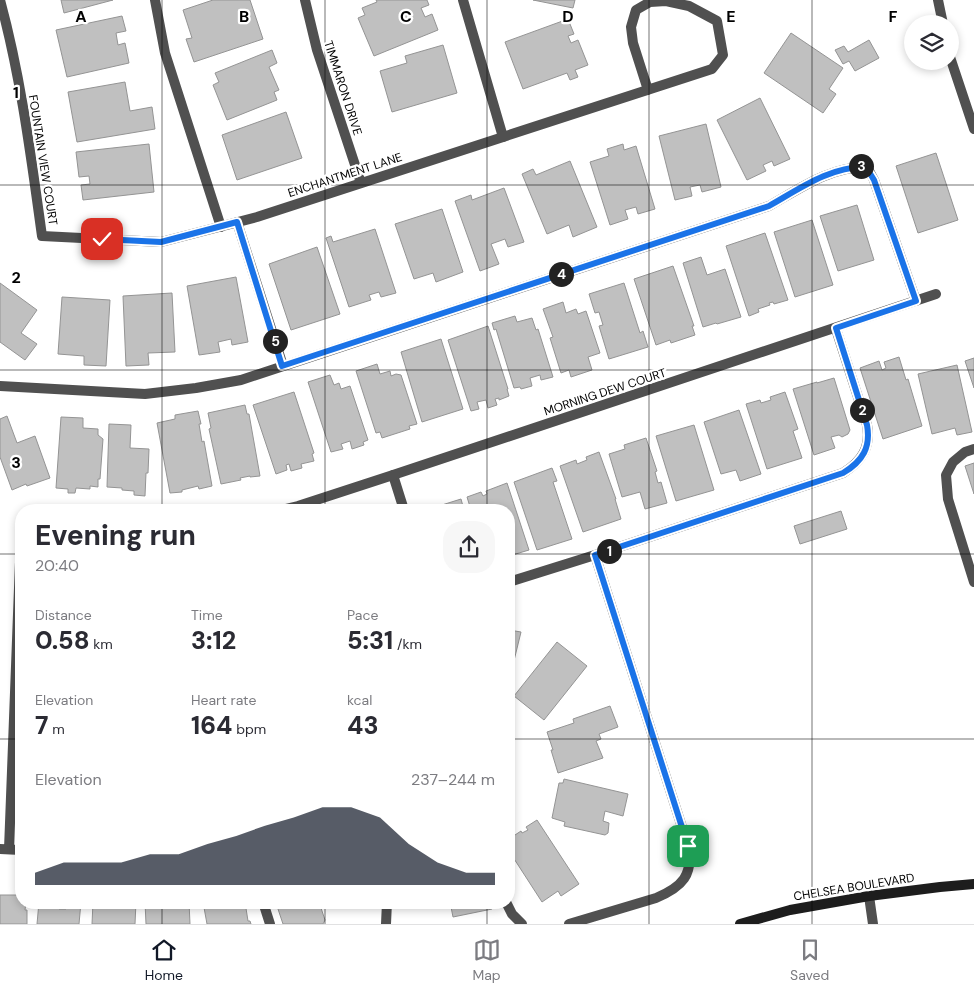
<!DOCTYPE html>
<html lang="en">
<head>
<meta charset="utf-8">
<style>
	:root { --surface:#fff; --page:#f7f7f7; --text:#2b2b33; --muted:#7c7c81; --line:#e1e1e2; --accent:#111827 }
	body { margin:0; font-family:"DM Sans",sans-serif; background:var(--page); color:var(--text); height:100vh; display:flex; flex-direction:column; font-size:19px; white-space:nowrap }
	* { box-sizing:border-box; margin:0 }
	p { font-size:16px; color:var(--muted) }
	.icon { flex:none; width:28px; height:28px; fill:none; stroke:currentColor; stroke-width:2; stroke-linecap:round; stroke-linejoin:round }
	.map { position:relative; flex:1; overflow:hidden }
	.drawer { position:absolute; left:15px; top:504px; width:500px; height:405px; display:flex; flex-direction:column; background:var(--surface); border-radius:20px; box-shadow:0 2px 8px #0003 }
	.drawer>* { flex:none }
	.fabs { position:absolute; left:904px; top:15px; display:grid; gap:10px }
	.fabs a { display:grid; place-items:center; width:55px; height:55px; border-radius:50%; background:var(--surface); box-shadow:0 2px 8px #0003; font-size:25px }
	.pin { position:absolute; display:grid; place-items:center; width:42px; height:42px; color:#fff; margin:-21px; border-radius:10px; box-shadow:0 2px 8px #0006 }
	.km { position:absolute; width:25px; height:25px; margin:-12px; border-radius:50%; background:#222; color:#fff; font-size:14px; line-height:25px; text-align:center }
	.round { display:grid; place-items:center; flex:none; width:52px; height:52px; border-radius:20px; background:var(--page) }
	.head { display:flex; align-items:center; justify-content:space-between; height:85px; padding:0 20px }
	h1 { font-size:28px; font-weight:800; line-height:38px }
	.figures { display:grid; grid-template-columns:repeat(3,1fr); gap:8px; height:85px; padding:5px 20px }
	.figures div { display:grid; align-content:center }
	.figures b { font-size:25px; font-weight:800 }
	.figures small { font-size:14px; font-weight:400 }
	.figures p { font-size:14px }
	.chart { height:140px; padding:10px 20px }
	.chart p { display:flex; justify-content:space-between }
	.chart svg { width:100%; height:90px; margin-top:5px; fill:var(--accent); opacity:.7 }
	.menu { display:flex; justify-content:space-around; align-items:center; height:70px; border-top:1px solid var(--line); background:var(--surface); font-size:14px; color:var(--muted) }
	.menu a { display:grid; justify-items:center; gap:2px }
	.menu .selected { color:var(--accent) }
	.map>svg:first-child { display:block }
	.building { fill:#c0c0c0; stroke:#949494 }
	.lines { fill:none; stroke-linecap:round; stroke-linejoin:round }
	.service { stroke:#505050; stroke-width:10 }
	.minor { stroke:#505050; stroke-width:10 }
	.tertiary { stroke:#505050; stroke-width:10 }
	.secondary { stroke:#1d1d1d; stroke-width:10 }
	.route-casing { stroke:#fff; stroke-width:10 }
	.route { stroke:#1a73e8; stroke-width:6 }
	.grid { fill:none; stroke:#000; stroke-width:1; stroke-opacity:0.55 }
	.labels { text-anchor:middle; stroke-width:4.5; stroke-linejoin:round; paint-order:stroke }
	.street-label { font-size:12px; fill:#000; stroke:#fff }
	.grid-label { font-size:16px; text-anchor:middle; font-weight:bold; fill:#000; stroke:#fff; stroke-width:4.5; stroke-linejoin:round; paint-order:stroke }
</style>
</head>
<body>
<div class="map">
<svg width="974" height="924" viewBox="0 0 974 924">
	<rect width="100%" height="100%" fill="#fff"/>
	<path class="building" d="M 61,0 L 113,0 L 64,13 Z
		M 213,0 L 250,0 L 263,39 L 194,62 L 186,39 L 192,38 L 183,10 Z
		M 376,0 L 427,0 L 429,5 L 421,8 L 425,17 L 432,14 L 438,30 L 374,56 L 358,18 L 365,15 L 362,8 L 377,2 Z
		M 533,0 L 575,0 L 573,8 Z
		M 122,16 L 126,31 L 116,33 L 118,45 L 125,43 L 129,63 L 67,77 L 56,30 Z
		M 568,19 L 574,34 L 568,36 L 571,43 L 578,40 L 588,65 L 575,70 L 578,77 L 570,80 L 567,73 L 523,89 L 505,42 Z
		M 791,33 L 843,68 L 829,89 L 836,94 L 823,113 L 764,73 Z
		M 869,40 L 879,58 L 855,71 L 849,61 L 843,64 L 835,50 L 844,46 L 848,52 Z
		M 443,45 L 457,93 L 392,112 L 380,71 L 407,63 L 405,56 Z
		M 272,50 L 277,63 L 269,67 L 279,90 L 274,92 L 277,100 L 227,120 L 213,85 L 219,82 L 215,73 Z
		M 125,82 L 130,111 L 152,107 L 155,129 L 77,142 L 68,92 Z
		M 760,98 L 790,159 L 774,166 L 772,161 L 763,165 L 766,171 L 747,180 L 717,120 Z
		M 286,112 L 302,158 L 237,180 L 222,135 Z
		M 706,124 L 721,187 L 702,192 L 700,185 L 690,187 L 692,196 L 675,200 L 659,136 Z
		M 149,144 L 154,192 L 83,200 L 81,185 L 90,184 L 89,176 L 79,177 L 76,152 Z
		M 623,144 L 624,150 L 636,146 L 655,209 L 638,214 L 636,207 L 625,210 L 628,219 L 610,225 L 590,162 L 609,156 L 607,149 Z
		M 936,153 L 958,220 L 918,233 L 896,166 Z
		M 570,161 L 597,227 L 573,237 L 569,225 L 547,234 L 522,174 L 533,169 L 536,175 Z
		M 504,188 L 524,242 L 508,247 L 505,239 L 491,244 L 499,264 L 480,271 L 455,201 L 471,195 L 472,200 Z
		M 857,205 L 874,260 L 838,271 L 820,216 Z
		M 442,209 L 463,272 L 436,282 L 433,273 L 414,279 L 395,224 Z
		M 812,220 L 833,285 L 795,297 L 774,232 Z
		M 375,229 L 396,293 L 381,297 L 379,292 L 369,295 L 371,300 L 349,307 L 326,238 L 331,236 L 333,242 Z
		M 765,233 L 788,300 L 774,304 L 773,302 L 769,303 L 770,305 L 758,309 L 759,312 L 749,316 L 726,246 Z
		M 317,247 L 340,314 L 291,330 L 269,264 Z
		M 701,257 L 707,275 L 725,269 L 741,317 L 717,324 L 716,323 L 703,327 L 683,263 Z
		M 673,266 L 694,326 L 692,326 L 695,335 L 671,343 L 670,340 L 656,345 L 634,279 Z
		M 236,277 L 248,342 L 232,345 L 231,339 L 218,342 L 220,352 L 199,355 L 187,286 Z
		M 0,283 L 37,310 L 21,333 L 37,344 L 25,360 L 0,342 Z
		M 624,283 L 640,333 L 643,331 L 648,347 L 609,359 L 599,326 L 603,325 L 599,312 L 595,313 L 589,294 Z
		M 172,293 L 175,352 L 148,353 L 149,365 L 126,366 L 123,296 Z
		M 62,297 L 110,300 L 106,366 L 84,365 L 84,356 L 58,354 Z
		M 563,302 L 566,313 L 576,309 L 578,314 L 586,311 L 600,353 L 588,357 L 592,370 L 571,377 L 569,370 L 561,373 L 550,338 L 553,337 L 543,309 Z
		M 515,316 L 517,322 L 532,318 L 536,330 L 538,329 L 553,377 L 541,380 L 540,375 L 530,378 L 532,386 L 521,389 L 520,387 L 514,388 L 496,329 L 494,330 L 492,323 Z
		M 488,326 L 508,389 L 507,389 L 509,396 L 499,400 L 499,398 L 495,399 L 497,405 L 488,408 L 486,400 L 477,402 L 479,409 L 471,411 L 448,340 Z
		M 441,339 L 463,409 L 422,422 L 401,352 Z
		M 899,357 L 906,380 L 908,379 L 922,426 L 883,439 L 860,368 L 879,361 L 882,370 L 886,368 L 884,362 Z
		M 974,358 L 974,388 L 965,361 Z
		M 377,364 L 380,374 L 390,371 L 391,376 L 396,374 L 401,375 L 417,424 L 409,426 L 410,429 L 382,438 L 380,432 L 376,433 L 356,371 Z
		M 957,365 L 972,432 L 957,435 L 955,428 L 932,434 L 918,374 Z
		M 330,375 L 334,385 L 339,383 L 341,389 L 350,386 L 368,440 L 363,442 L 364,445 L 352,449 L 350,441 L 341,444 L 343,449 L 331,452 L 308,382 Z
		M 834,378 L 850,430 L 848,434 L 842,437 L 839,435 L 831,437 L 835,448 L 814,455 L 793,389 L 817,382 L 817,383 Z
		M 294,392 L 314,453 L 312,454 L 314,461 L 301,464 L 302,468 L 291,471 L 289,464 L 286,465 L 287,470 L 276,474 L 253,405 Z
		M 785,392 L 798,429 L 793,431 L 802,458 L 767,469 L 746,404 L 760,400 L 761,403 L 771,400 L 770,397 Z
		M 245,405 L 247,414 L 249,414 L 260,476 L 250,477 L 250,476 L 240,478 L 241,480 L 221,484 L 209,429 L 211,428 L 208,413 Z
		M 739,410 L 761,474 L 740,481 L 736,470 L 721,474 L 704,422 Z
		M 198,411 L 201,424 L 199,424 L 202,442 L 204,441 L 212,486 L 199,489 L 198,486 L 182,490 L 182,492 L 170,493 L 157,423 L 175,419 L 175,415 Z
		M 7,416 L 17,443 L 35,436 L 50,478 L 27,486 L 26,484 L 12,490 L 0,457 L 0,419 Z
		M 61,417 L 83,418 L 83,428 L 98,429 L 98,435 L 103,439 L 100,479 L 98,479 L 98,487 L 90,486 L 90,489 L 76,488 L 75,493 L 68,493 L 68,489 L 56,488 Z
		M 109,424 L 131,425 L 130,448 L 149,449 L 148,473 L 146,473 L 145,496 L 134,495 L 134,491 L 122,490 L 122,488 L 107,487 Z
		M 694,425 L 714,490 L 676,501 L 656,436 Z
		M 646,438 L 657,471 L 655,472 L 658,483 L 661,482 L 667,503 L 645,509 L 640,492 L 622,497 L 609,454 L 625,449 L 624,445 Z
		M 599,452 L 616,499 L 615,499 L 621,519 L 583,532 L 560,466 L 576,460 L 577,464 L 587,460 L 586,457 Z
		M 974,463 L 974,494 L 965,466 Z
		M 552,468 L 557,481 L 553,482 L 572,539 L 537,550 L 514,482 Z
		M 507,483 L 529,550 L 509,556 L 509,510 L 471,510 L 467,497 L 481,492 L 483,496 L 487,494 L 486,491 Z
		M 461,499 L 464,510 L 426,510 Z
		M 841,511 L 847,529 L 800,544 L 794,526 Z
		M 509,630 L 521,632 L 509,681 Z
		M 557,642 L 587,666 L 544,720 L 514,696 Z
		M 610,706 L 618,727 L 599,734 L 601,739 L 596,741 L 603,758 L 558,773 L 551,750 L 553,750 L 547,732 L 574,723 L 573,719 Z
		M 564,779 L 628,794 L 623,816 L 605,811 L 603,821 L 609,823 L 608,833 L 605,835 L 564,826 L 565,822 L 552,818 L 559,783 L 563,783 Z
		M 537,820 L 579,884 L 561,896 L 558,891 L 542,902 L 509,851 L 509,839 L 521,831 L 522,833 L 528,830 L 526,827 Z
		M 0,895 L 21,895 L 21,902 L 26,902 L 25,910 L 27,910 L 27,924 L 0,924 Z
		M 39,902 L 59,902 L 59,909 L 66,909 L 66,902 L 81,902 L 79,924 L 37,924 Z
		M 93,902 L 136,902 L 135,924 L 92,924 Z
		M 145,902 L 189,902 L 190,924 L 146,924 Z
		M 203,902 L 245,902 L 248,921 L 250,921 L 251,924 L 207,924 Z
		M 278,902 L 319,902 L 325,920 L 323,924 L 283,924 L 276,903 Z
		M 450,902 L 491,902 L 492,909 L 453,917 Z"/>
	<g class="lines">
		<path class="service" d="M 155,0 L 165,53 L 221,227
			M 463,0 L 503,137
			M 237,222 L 283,366
			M 0,386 L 145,394 L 196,388 L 241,380 L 769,206 C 799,189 831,166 867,167 L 874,180 L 916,301
			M 974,449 L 965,452 L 953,462 L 946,475 L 948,499 L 974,582
			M 393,475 L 404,510
			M 509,582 L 595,555 L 843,473 C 862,461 871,447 867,425 L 836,329
			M 263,902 L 270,924
			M 506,902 L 512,914 L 522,924
			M 569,924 L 656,898 C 682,887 694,875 688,846 L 595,555"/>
		<path class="minor" d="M 0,0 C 21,77 31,157 42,236 L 161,242 L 257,217 L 712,69 L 723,55 L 717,21 L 689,6 L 666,1 L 650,2 L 636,10 L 631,27 L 633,43 L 648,90
			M 305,0 L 317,50 L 361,183
			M 938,0 L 943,24
			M 950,57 L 974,129
			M 281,510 L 298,506 L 393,475 L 936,294
			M 0,849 L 21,850
			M 9,849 L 20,562 L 21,559
			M 386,924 L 387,902"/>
		<path class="tertiary" d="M 869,896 L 873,924"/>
		<path class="secondary" d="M 740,924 L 790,910 L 869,896 L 940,887 L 974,884"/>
	</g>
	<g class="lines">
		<defs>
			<path id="route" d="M 102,239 L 161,242 L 237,222 L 282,366 L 769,206 C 799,189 831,166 866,167 L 874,180 L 916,301 L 836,328 L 867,425 C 871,447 863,461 843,473 L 595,555 L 688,846"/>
		</defs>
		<use href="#route" class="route-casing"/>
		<use href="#route" class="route"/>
	</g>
	<path class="grid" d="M 162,0 L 162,510M 325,0 L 325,510M 487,0 L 487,510M 649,0 L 649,924M 812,0 L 812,924M 0,185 L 974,185M 0,370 L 974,370M 0,554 L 21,554M 509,554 L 974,554M 0,739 L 21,739M 509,739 L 974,739M 162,902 L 162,924M 325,902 L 325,924M 487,902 L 487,924"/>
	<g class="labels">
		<g class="street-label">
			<text transform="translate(343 88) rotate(72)" y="4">TIMMARON DRIVE</text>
			<text transform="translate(43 160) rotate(81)" y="4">FOUNTAIN VIEW COURT</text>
			<text transform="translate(345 175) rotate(-18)" y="4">ENCHANTMENT LANE</text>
			<text transform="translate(605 392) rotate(-18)" y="4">MORNING DEW COURT</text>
			<text transform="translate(854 887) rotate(-9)" y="4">CHELSEA BOULEVARD</text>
		</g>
	</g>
	<g class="grid-label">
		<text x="81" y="22">A</text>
		<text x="244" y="22">B</text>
		<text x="406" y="22">C</text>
		<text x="568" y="22">D</text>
		<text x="731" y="22">E</text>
		<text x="893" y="22">F</text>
		<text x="16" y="98">1</text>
		<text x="16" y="283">2</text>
		<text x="16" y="468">3</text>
	</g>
</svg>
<div class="fabs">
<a><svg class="icon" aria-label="layers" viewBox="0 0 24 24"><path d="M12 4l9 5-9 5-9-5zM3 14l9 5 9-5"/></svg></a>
</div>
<div class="pin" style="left:688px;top:846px;background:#1e9e55"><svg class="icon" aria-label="arrive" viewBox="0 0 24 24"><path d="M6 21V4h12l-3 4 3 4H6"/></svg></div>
<div class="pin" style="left:102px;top:239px;background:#d93025"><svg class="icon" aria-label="check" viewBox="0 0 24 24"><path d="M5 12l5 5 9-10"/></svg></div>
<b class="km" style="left:609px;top:551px">1</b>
<b class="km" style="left:862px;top:410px">2</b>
<b class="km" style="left:861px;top:166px">3</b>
<b class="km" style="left:561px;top:274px">4</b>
<b class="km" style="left:275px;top:341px">5</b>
<section class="drawer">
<div class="head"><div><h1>Evening run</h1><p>20:40</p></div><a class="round"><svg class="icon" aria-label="share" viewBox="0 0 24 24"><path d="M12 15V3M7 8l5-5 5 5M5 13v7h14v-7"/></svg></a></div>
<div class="figures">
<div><p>Distance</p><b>0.58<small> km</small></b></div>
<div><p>Time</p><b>3:12</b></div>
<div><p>Pace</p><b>5:31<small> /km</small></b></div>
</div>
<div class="figures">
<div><p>Elevation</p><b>7<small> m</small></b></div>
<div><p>Heart rate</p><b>164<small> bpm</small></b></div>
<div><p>kcal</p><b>43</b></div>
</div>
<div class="chart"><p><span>Elevation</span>237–244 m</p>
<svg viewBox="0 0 160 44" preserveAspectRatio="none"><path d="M0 44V38L10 33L20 33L30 33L40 29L50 29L60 24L70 20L80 15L90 11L100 6L110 6L120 11L130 24L140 33L150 38L160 38V44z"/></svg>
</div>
</section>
</div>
<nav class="menu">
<a class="selected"><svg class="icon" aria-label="home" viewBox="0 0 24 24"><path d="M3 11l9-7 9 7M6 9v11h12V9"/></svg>Home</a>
<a><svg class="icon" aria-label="map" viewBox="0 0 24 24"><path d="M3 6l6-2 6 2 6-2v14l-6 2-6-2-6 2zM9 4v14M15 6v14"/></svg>Map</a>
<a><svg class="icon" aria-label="saved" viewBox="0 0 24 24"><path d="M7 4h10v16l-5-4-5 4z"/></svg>Saved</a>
</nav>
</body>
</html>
